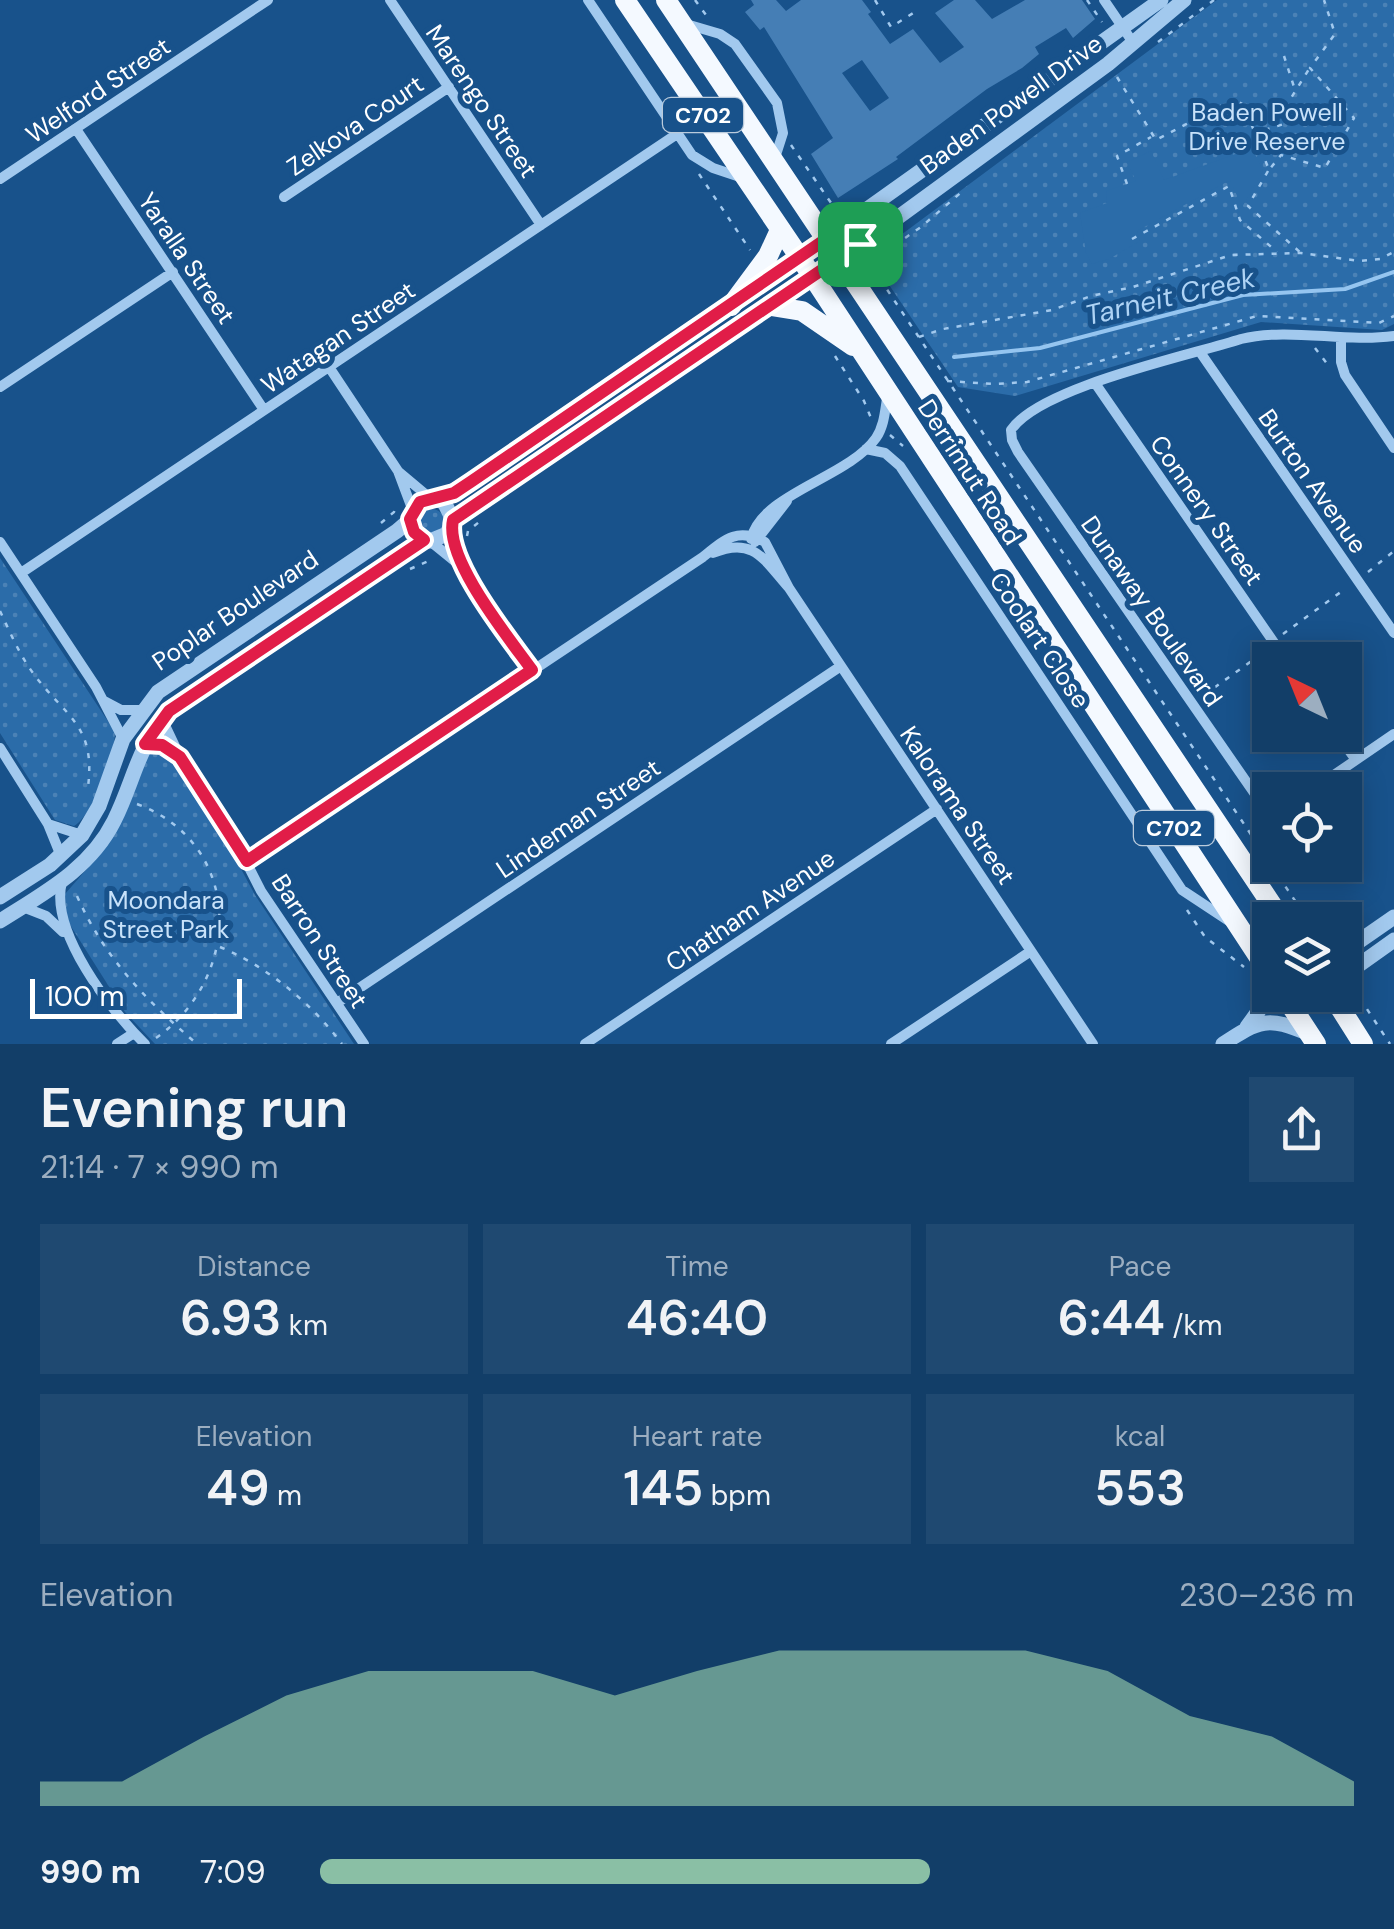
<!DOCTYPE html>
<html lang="en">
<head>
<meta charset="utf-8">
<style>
	:root { --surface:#123e68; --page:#1f4971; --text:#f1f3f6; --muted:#9caec0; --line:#31577c; --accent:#8abfa5 }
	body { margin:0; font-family:"DM Sans",sans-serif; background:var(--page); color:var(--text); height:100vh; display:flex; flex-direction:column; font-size:38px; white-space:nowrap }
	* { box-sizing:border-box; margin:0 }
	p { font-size:32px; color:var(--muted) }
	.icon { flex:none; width:55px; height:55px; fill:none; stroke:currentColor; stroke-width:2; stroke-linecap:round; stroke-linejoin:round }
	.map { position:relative; height:1044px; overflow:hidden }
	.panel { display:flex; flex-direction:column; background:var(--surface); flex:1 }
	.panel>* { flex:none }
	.needle { width:65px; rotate:317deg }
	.buttons { position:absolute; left:1252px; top:642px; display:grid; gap:20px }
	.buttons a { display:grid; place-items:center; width:110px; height:110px; border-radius:0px; background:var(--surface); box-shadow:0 5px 25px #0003,0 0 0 2px var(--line); font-size:50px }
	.scale { position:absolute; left:30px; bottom:25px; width:212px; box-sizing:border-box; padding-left:10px; border:5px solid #fff; border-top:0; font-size:28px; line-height:35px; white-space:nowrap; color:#fff; -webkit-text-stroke:8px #18528b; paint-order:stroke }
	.pin { position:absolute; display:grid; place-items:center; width:85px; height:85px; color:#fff; margin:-42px; border-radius:20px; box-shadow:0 5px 15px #0006 }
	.round { display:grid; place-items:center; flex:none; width:105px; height:105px; border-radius:0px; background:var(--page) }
	.headline { display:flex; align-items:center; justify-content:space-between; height:170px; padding:0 40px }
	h1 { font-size:55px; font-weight:600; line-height:75px }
	.figures { display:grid; grid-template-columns:repeat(3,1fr); gap:15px; height:170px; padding:10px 40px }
	.figures div { display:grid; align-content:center; border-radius:0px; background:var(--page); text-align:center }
	.figures b { font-size:50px; font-weight:600 }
	.figures small { font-size:28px; font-weight:400 }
	.figures p { font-size:28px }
	.chart { height:280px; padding:20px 40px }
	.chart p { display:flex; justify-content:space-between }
	.chart svg { width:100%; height:180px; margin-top:10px; fill:var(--accent); opacity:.7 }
	ul { padding:0 40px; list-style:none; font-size:32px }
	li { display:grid; grid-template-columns:160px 120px 1fr; align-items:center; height:75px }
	li i { height:25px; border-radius:12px; background:var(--accent) }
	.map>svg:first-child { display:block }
	.park { fill:url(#park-dots) }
	.pitch { fill:#2b6ca9 }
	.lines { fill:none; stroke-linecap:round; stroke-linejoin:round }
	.stream { stroke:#95c5f0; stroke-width:4 }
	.building { fill:#457eb5; fill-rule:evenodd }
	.path { stroke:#a2c9ee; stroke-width:2.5; stroke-dasharray:5 8; stroke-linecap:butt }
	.minor { stroke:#a2c9ee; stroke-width:10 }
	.tertiary { stroke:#a2c9ee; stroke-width:15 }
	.trunk { stroke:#f4f9ff; stroke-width:20 }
	.route-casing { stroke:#fff; stroke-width:20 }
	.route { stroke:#e11d48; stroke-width:12 }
	.labels { text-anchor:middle; stroke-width:10; stroke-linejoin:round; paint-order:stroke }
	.shield { fill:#18528b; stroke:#bacbdc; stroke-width:2.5 }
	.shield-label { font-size:22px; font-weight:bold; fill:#fff }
	.street-label { font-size:25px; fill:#fff; stroke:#18528b }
	.park-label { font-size:25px; fill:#c8e2fa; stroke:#18528b }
	.water-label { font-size:28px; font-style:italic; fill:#aed3f5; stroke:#18528b }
</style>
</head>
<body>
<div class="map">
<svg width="1394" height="1044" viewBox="0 0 1394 1044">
	<defs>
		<pattern id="park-dots" width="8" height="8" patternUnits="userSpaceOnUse" patternTransform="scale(2.5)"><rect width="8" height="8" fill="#2b6ca9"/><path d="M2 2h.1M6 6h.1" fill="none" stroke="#4b82b6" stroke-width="1.8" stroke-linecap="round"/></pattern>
	</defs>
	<rect width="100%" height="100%" fill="#18528b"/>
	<path class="park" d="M 1217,0 L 1394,0 L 1394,324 L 1382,330 L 1261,322 L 1015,396 L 958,387 L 875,264 L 878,252 Z
		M420 521a12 12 0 1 1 24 0a12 12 0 1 1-24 0Z
		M 0,558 L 115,732 C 115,753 92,817 74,826 L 55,820 L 0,733 Z
		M 160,750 L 169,755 L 226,841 L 255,895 L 354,1044 L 155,1044 L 125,1012 L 72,928 L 66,917 L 65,894 L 92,863 L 150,751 Z"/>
	<path class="pitch" d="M 1252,148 L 1263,171 L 1242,207 L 1230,180 L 1137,231 L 1140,241 L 1109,259 L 1092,264 L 1086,253 L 1080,213 L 1107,203 L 1106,191 L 1136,181 L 1127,162 L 1151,151 L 1164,180 Z"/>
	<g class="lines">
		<path class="stream" d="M 954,357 L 1040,348 L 1243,295 L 1345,289 L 1394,272"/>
	</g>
	<path class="building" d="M 751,0 L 776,0 L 786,11 L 801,0 L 862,0 L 871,12 L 868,14 L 890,44 L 913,29 L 940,63 L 964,47 L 935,13 L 954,0 L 975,0 L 992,19 L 1025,0 L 1082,0 L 1095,19 L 1073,38 L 1066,28 L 1035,47 L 1039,54 L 1022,68 L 987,89 L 896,157 L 898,159 L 838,198 L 811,154 L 833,138 L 764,27 L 760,30 L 745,12 L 754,5 ZM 862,60 L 889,98 L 870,111 L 842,73 Z"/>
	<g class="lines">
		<path class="path" d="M 695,0 L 706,15
			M 875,0 L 891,27 L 918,10
			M 1087,0 L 1102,22
			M 1158,42 L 1214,0
			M 1284,56 L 1295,90
			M 1117,77 L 1156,140 L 1234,99 L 1244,105 L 1269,170 L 1281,155 L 1325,168 L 1354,118 L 1310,68 L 1335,34 L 1324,0
			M 1248,110 L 1265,130 L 1287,123 L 1291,114 L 1288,103 L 1309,69
			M 791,145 L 838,213
			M 1268,171 L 1248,206 L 1301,253
			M 699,174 L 750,250
			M 1127,184 L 1117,156 L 1151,137
			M 1132,239 L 1229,186 L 1240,220 L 1277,252
			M 868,256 L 874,270 L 1270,863
			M 873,260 L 921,227 L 965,189
			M 919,337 L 943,329 L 1052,310 L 1091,296 L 1133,287 L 1231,255 L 1301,253 L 1360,261 L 1380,259 L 1394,252
			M 1315,348 L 1328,365
			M 835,356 L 864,401 L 871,418
			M 947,381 L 994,384 L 1027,382 L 1257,316 L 1379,323 L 1394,316
			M 890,435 L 903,446
			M 381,523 L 394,512 L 396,504
			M 467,536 L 468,531 L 484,518
			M 410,569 L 433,559
			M 1368,572 L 1394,551
			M 0,611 C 10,632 19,654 33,673 C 65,717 96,724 88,787 L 92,788
			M 1283,634 L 1345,589
			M 1204,695 L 1267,650
			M 137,804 C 244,844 243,977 156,1038
			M 1271,865 L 1308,920
			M 77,896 C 105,959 146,1000 197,1044
			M 1187,910 L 1205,937 L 1244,967
			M 220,947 C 268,967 311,1003 342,1044
			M 1356,986 L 1359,997 L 1390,1044"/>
		<path class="minor" d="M 390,0 L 541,225
			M 588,0 L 692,155 L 713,168 L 740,177
			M 1104,0 L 1134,44
			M 686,24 L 720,34 L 735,44 L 777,103 L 783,133 L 774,161
			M 76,129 L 264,410
			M 0,179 L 268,0
			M 284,197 L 449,87
			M 1341,338 L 1341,362 L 1345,375 L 1394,448
			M 1200,352 L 1394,633
			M 329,367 L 398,471 L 413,511
			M 1095,383 L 1286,660
			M 0,387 L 173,272
			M 866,449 L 885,453 L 900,466 L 1182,890 L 1232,923
			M 399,472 L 430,498
			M 451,529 L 462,566
			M 751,539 C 762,493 848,478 876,438 C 885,425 885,408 888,393
			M 430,541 L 462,567 L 532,671
			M 0,542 L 96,687 L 123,739
			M 755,542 L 787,501
			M 713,553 C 754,536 764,560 789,588 L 1093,1044
			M 21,573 L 677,134
			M 104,701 L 121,710 L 143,710
			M 162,719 L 180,757 L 231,832 L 261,891 L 364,1044
			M 1338,735 L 1356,760
			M 145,743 L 162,745 L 179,756
			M 0,748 L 48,824 L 61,856
			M 1312,790 L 1394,734
			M 1270,810 L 1259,800 L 1018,452 L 1012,440 L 1011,430 C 1040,387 1188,356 1241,339 C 1291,327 1343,343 1394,336
			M 48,824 L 82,835
			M 247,861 L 703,557 C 725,539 738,527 765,542 L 789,588
			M 62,882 C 49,931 111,1011 145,1044
			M 23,907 L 46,916 L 63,932
			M 337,1003 L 841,666
			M 117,1044 L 134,1033
			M 585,1044 L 937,809
			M 891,1044 L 1031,951"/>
		<path class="tertiary" d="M 437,499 L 472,481 L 731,306 L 1161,0
			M 453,520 L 867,240 L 1108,64 L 1184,0
			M 0,897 L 50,865 L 82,835 L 99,806 L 123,739 L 158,692 L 397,531 L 411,519 L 420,502 L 430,498 L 444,502 L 453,520 L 447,534 L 430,541 L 418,536 L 411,519
			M 0,921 C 44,893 90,869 114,821 C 135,779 136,749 169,711 L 424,540
			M 1345,951 L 1394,917
			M 1345,975 L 1394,940
			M 1247,1027 L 1270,995
			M 1223,1044 C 1259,1020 1268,1016 1309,1034"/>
		<path class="trunk" d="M 625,0 L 813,277 L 1270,974
			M 666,0 L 1282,920
			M 731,306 L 768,256 L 780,230
			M 771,306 L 802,311 L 853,346
			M 1284,995 L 1316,1044
			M 1332,995 L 1363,1044"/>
	</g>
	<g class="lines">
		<defs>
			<path id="route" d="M 848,224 L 860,244 L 453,520 C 444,559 509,638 532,670 L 247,861 L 180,757 L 162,745 L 145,744 L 169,711 L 424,540 L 414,532 L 410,519 L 420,502 L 454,493 L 472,481 Z"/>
		</defs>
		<use href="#route" class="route-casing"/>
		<use href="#route" class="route"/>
	</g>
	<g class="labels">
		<g class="shield">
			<rect x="663" y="98" width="80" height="34" rx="8"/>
			<rect x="1134" y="811" width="80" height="34" rx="8"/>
		</g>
		<g class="shield-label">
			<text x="703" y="123">C702</text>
			<text x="1174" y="836">C702</text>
		</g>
		<g class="street-label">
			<text transform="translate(98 90) rotate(-34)" y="9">Welford Street</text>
			<text transform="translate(482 101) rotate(56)" y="9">Marengo Street</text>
			<text transform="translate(1011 104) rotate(-36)" y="9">Baden Powell Drive</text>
			<text transform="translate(355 125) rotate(-34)" y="9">Zelkova Court</text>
			<text transform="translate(187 258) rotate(56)" y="9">Yaralla Street</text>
			<text transform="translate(338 337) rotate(-34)" y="9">Watagan Street</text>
			<text transform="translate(970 472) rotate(57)" y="9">Derrimut Road</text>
			<text transform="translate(1313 481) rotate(55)" y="9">Burton Avenue</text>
			<text transform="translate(1207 510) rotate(55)" y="9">Connery Street</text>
			<text transform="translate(235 610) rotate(-34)" y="9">Poplar Boulevard</text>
			<text transform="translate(1152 611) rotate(55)" y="9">Dunaway Boulevard</text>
			<text transform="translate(1040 640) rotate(56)" y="9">Coolart Close</text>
			<text transform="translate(958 805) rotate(56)" y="9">Kalorama Street</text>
			<text transform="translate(578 818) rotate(-34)" y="9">Lindeman Street</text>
			<text transform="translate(750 910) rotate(-34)" y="9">Chatham Avenue</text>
			<text transform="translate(320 941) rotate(57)" y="9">Barron Street</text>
		</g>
		<g class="park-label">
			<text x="1267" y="121">Baden Powell<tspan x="1267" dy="29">Drive Reserve</tspan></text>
			<text x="166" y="909">Moondara<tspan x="166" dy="29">Street Park</tspan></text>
		</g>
		<g class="water-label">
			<text transform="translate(1170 296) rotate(-13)" y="10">Tarneit Creek</text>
		</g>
	</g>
</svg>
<div class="buttons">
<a><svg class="needle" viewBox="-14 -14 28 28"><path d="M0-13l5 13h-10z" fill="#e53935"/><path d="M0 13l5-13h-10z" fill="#9caec0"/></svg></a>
<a><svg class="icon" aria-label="locate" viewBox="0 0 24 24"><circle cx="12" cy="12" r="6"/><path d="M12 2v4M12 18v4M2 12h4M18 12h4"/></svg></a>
<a><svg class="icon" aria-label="layers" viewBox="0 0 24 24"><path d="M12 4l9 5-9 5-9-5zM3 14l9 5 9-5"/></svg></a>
</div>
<div class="scale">100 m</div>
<div class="pin" style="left:860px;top:244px;background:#1e9e55"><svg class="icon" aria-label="arrive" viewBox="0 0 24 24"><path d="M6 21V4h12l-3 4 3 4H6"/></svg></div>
</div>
<section class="panel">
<div class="headline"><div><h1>Evening run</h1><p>21:14 · 7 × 990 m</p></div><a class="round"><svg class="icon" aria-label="share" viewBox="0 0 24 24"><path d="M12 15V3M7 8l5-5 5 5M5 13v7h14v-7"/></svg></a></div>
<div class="figures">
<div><p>Distance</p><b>6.93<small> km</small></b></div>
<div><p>Time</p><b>46:40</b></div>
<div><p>Pace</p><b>6:44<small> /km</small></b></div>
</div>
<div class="figures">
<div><p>Elevation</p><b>49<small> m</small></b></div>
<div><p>Heart rate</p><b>145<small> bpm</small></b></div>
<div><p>kcal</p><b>553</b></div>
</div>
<div class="chart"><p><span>Elevation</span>230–236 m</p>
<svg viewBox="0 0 160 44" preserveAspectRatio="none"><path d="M0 44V38L10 38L20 27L30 17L40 11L50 11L60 11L70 17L80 11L90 6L100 6L110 6L120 6L130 11L140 22L150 27L160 38V44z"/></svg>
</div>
<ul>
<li><b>990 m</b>7:09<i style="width:59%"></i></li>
</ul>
</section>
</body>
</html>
